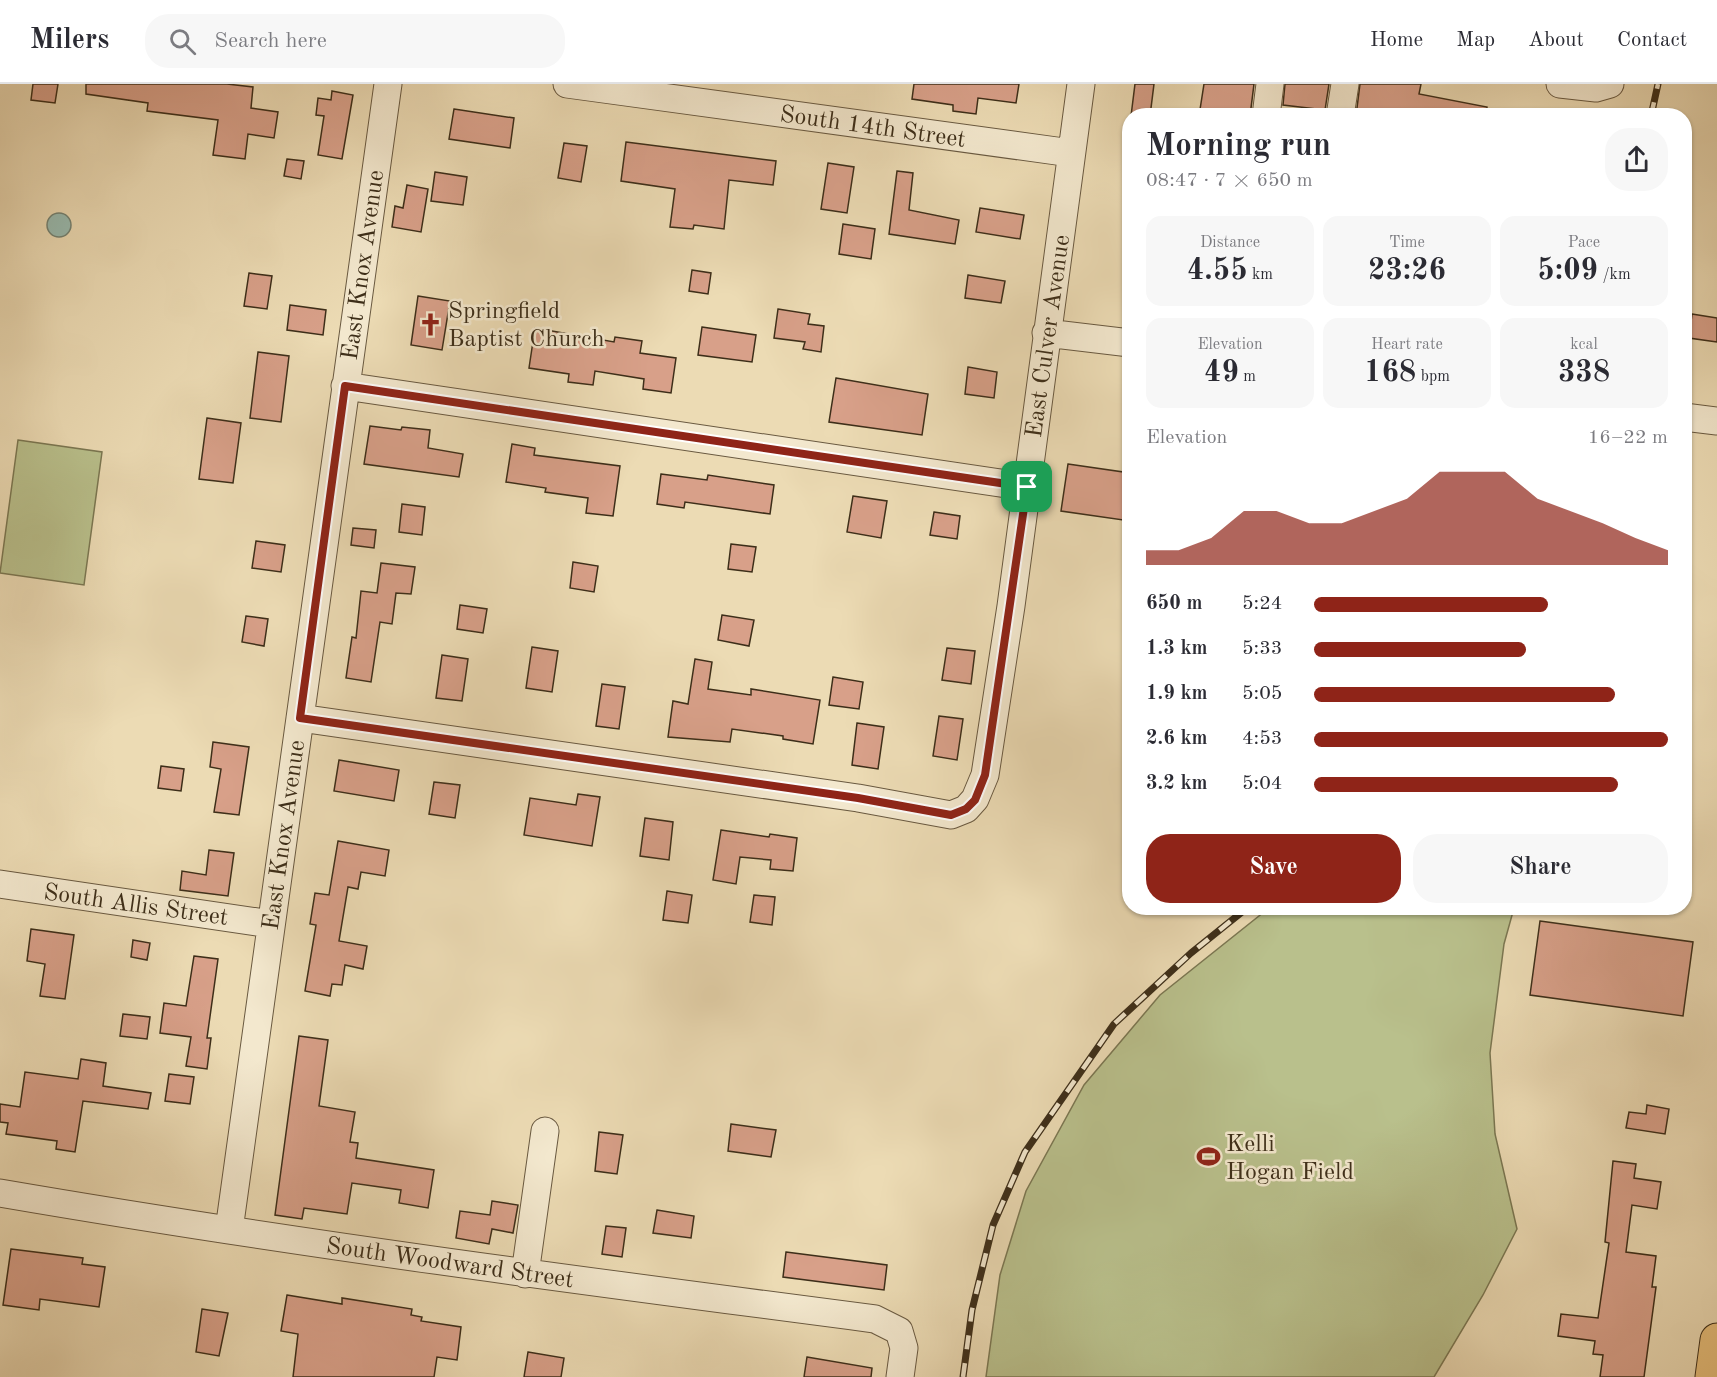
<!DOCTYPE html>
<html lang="en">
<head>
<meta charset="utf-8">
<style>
	:root { --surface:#fff; --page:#f7f7f7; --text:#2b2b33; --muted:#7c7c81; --line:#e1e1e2; --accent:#8f2418 }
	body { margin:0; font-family:"Old Standard TT",serif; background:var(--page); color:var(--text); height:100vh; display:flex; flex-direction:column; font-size:22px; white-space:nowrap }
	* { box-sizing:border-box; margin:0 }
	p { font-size:20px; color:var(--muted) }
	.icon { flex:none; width:33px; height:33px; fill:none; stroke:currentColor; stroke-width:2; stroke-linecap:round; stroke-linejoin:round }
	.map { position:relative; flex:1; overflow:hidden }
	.details { position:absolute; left:1122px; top:24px; width:570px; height:807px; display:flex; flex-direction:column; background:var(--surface); border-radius:24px; box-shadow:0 2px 4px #0004 }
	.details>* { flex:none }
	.pin { position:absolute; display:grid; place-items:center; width:51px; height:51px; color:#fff; margin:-26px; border-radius:12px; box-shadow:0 3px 9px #0006 }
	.round { display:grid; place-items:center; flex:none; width:63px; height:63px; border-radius:24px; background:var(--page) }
	.headline { display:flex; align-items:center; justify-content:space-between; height:102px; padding:0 24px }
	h1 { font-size:33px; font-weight:600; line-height:45px }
	.stats { display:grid; grid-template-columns:repeat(3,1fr); gap:9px; height:102px; padding:6px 24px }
	.stats div { display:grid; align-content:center; border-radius:15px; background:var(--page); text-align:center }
	.stats b { font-size:30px; font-weight:600 }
	.stats small { font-size:16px; font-weight:400 }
	.stats p { font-size:16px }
	.chart { height:168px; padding:12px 24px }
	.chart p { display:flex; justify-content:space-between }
	.chart svg { width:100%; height:108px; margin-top:6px; fill:var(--accent); opacity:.7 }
	.cta { display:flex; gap:12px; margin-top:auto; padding:12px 24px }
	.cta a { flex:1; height:69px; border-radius:24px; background:var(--accent); color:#fff; font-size:24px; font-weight:600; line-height:69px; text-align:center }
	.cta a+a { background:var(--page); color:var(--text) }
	ul { padding:0 24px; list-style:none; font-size:20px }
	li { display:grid; grid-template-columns:96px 72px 1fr; align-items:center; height:45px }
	li i { height:15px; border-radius:8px; background:var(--accent) }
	header { display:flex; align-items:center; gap:36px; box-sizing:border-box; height:84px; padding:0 30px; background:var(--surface); border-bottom:2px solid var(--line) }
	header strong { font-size:28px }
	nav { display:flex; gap:33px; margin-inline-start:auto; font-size:21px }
	.search { width:420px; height:54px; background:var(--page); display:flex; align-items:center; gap:15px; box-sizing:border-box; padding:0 21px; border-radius:24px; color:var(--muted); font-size:22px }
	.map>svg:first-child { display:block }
	.green { fill:#b9c08c; stroke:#7b7752; stroke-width:1.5 }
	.water { fill:#99bbb0; stroke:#748374; stroke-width:1.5 }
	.building { fill:#d8a089; stroke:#3d2e19; stroke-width:1.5 }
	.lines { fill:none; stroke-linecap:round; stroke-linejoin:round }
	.minor-casing { stroke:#695940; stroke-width:29 }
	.major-casing { stroke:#3d2e19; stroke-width:35 }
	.minor { stroke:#f3e8ce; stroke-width:27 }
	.major { stroke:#e6be7a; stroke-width:33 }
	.rail-casing { stroke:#3d2e19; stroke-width:7 }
	.rail { stroke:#f3e8ce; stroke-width:4.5; stroke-dasharray:14; stroke-linecap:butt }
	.route-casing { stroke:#fff; stroke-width:12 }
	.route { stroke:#8f2418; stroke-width:8 }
	.labels { text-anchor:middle; stroke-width:5; stroke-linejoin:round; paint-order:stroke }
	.street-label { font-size:24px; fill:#3d2e19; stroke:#f3e8ce }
	.poi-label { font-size:24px; fill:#3d2e19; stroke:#f3e8ce; text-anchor:start }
</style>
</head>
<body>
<header>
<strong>Milers</strong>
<div class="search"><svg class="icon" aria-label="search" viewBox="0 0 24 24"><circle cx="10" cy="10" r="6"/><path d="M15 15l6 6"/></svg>Search here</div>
<nav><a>Home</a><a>Map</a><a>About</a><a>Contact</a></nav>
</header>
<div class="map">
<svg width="1717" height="1293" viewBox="0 0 1717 1293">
	<rect width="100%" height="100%" fill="#ecdbb4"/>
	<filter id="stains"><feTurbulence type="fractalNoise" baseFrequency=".00333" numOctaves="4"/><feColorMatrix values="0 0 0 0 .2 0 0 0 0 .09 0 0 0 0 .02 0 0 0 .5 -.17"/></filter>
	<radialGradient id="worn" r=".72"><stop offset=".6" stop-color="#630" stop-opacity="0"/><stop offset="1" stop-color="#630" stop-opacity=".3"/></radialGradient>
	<path class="green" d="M 18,356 L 102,368 L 84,501 L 0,489 Z
		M 1269,824 L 1514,824 L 1504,860 L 1490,969 L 1495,1050 L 1517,1145 L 1483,1211 L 1434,1293 L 986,1293 L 1000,1191 L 1026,1107 L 1084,1001 L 1160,911 Z"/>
	<path class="water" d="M47 141a12 12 0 1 1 24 0a12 12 0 1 1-24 0Z"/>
	<path class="building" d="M 33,0 L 58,0 L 55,19 L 31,16 Z
		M 86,0 L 227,0 L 253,3 L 251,24 L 278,28 L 274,54 L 248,50 L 245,75 L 213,71 L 218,36 L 147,27 L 148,19 L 86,10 Z
		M 914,0 L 1019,0 L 1016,19 L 978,14 L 976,30 L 953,27 L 953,21 L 912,15 Z
		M 1135,0 L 1154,0 L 1150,32 L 1131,32 Z
		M 1204,0 L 1254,0 L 1250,32 L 1199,32 Z
		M 1285,0 L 1329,0 L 1325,26 L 1283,21 Z
		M 1360,0 L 1421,0 L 1419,10 L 1487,23 L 1486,32 L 1356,32 Z
		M 332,7 L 353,11 L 342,75 L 318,71 L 324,32 L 316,31 L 318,14 L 331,16 Z
		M 454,25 L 514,34 L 510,64 L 449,55 Z
		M 626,58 L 776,77 L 773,101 L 729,96 L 724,145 L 694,141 L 693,145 L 670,143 L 675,105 L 621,97 Z
		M 564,59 L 587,62 L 581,98 L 558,94 Z
		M 287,75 L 304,77 L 301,95 L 284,92 Z
		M 828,79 L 854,83 L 847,129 L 821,125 Z
		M 897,87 L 913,89 L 909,126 L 959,136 L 955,160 L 889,150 Z
		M 435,88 L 467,93 L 463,121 L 431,117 Z
		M 407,101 L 428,105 L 421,148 L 392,143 L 395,122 L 403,124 Z
		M 980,124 L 1024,131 L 1020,155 L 976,148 Z
		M 843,140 L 875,145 L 871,175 L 839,170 Z
		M 692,186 L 711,189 L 708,210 L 689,207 Z
		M 249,189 L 272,192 L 267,225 L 244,222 Z
		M 968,191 L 1005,197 L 1001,219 L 965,214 Z
		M 418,212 L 450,217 L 442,266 L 411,261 Z
		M 290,221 L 326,226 L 323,251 L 287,246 Z
		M 778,225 L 810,230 L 808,240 L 824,242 L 821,268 L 803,265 L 805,258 L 774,254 Z
		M 1692,230 L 1717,234 L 1717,258 L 1689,254 Z
		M 702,243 L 756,251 L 752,278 L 698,271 Z
		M 535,244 L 614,258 L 615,253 L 642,257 L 640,269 L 676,274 L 671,309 L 643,305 L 644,295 L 595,287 L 593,301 L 568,298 L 569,290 L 529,284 Z
		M 258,268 L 289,272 L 281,338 L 250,334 Z
		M 968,283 L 997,288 L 994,314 L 965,310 Z
		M 836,294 L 928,310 L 922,351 L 829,338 Z
		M 207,334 L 241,339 L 233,399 L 199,395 Z
		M 370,342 L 401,346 L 402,343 L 430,346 L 428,364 L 463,370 L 459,393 L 364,380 Z
		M 512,360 L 535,364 L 534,371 L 620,382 L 613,432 L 586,429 L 588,414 L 545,408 L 546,404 L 506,398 Z
		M 1068,380 L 1130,389 L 1130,437 L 1061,427 Z
		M 661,390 L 707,396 L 708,391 L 774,401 L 770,430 L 685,418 L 684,424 L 657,420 Z
		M 853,412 L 887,417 L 881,454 L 847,448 Z
		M 402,420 L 425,423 L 422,451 L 399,448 Z
		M 934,428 L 960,432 L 957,455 L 930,451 Z
		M 353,444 L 376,446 L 374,464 L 351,461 Z
		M 256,457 L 285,461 L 281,488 L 252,484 Z
		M 731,460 L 756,463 L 752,488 L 728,485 Z
		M 573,478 L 598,482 L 594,508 L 570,504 Z
		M 381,479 L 415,483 L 411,510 L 396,509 L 392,540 L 380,538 L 371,598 L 346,594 L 352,553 L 356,554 L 361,507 L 377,509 Z
		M 460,521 L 487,525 L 483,549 L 457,545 Z
		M 722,531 L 754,536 L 749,562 L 718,556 Z
		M 246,532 L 268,535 L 264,562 L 242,558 Z
		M 532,563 L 558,567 L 552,608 L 526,604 Z
		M 947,564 L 975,567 L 971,600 L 942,596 Z
		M 442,571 L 468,575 L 462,617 L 436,614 Z
		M 695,575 L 712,578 L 708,605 L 751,611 L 751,605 L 820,616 L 813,660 L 783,655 L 783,652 L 732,645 L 730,658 L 668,653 L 673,617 L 688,620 Z
		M 833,593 L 863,598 L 859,625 L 829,621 Z
		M 602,600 L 625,603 L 619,645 L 596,642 Z
		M 939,632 L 963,635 L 957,676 L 933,672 Z
		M 857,639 L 884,643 L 878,685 L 852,681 Z
		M 213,658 L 249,663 L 239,731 L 214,728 L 221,685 L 210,683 Z
		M 339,676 L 399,686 L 394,717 L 334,707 Z
		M 161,682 L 184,685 L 181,707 L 158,704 Z
		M 434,698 L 460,701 L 455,734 L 429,730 Z
		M 578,710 L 600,713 L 592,762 L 524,751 L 530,714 L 576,721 Z
		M 645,734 L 673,738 L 669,776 L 640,772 Z
		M 721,746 L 769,753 L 770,750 L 797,754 L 793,787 L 770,785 L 771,776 L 740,773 L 736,800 L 713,796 Z
		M 338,757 L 389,766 L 385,792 L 361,788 L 358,805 L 348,803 L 339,857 L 367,862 L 363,885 L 345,881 L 342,901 L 332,900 L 330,912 L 305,907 L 316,841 L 310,840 L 315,809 L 329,811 Z
		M 209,766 L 234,769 L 228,812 L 180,806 L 182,787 L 206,791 Z
		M 667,807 L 692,811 L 688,839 L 663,836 Z
		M 754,811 L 775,813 L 772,841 L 750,838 Z
		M 1540,837 L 1693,858 L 1683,932 L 1530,911 Z
		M 31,845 L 74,851 L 65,915 L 40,912 L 45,880 L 27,877 Z
		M 133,856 L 150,859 L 147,876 L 131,873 Z
		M 194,872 L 218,875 L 207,954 L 211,954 L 207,985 L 186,982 L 191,953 L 160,949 L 164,919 L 186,922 Z
		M 123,930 L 150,933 L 147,955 L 120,952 Z
		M 299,952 L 328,956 L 319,1022 L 355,1028 L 350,1058 L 358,1059 L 356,1074 L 434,1086 L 428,1124 L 399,1119 L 401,1106 L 352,1099 L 347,1130 L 304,1124 L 302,1135 L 275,1131 Z
		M 81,975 L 106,979 L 103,1002 L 151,1009 L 148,1025 L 83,1017 L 75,1068 L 56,1065 L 57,1057 L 6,1050 L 8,1039 L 0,1038 L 0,1020 L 20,1023 L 25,988 L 78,995 Z
		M 169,990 L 194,993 L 190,1020 L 165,1017 Z
		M 1647,1021 L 1669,1025 L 1665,1050 L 1626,1044 L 1629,1028 L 1646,1030 Z
		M 731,1040 L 776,1046 L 771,1073 L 728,1067 Z
		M 599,1048 L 623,1051 L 617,1090 L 595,1087 Z
		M 1613,1077 L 1636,1080 L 1634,1094 L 1661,1098 L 1657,1125 L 1632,1121 L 1626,1168 L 1656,1172 L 1652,1203 L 1656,1203 L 1644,1293 L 1600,1293 L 1603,1271 L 1593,1270 L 1595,1257 L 1558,1252 L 1561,1230 L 1598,1234 L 1609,1159 L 1605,1158 Z
		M 492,1117 L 518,1121 L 513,1149 L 492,1145 L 489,1160 L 456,1154 L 460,1127 L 490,1131 Z
		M 657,1126 L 694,1132 L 691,1154 L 653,1149 Z
		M 606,1142 L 626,1144 L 622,1173 L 602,1170 Z
		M 11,1165 L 83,1174 L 82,1180 L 105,1183 L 99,1223 L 40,1215 L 39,1226 L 3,1221 Z
		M 786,1168 L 887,1181 L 884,1206 L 783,1193 Z
		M 287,1211 L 342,1220 L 342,1214 L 412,1225 L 411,1231 L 422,1233 L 421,1237 L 461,1243 L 457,1276 L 437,1273 L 434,1293 L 293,1293 L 298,1250 L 281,1247 Z
		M 202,1225 L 228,1229 L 219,1272 L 196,1268 Z
		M 528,1268 L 564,1274 L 561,1293 L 524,1293 Z
		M 807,1273 L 872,1284 L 871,1293 L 804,1293 Z"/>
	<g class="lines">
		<defs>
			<path id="minor" d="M 567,0 L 1071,69
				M 1560,0 L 1596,4 L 1610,0
				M 1266,32 L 1270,0
				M 1340,32 L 1345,0
				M 1046,249 L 1130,259
				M 345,302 L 1027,403
				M 1684,333 L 1717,337
				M 300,634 L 858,714 L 951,731 L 966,725 L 975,715 L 985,691 L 1011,522 L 1081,0
				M 0,800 L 271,840
				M 0,1109 C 291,1159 583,1197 875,1235 L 899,1247 L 904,1264 L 900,1293
				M 229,1146 L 388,0
				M 525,1190 L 545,1047"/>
			<path id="major" d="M 1712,1293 L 1717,1256"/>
		</defs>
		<use href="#minor" class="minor-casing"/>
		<use href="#major" class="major-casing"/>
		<use href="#minor" class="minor"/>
		<use href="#major" class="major"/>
		<defs>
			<path id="rail" d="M 1651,32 L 1658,0
				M 963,1293 L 972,1226 L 993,1141 L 1025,1068 L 1114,940 L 1191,869 L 1247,824"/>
		</defs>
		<use href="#rail" class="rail-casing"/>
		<use href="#rail" class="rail"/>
	</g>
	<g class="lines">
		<defs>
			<path id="route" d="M 345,302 L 1027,403 L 985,691 L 975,716 L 966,725 L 951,731 L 858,714 L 300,634 Z"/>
		</defs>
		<use href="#route" class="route-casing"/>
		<use href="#route" class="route"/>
	</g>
	<defs>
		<symbol id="church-bare" viewBox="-9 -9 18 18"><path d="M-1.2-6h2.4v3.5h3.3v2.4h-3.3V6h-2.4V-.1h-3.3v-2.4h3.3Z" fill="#8f2418" stroke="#f3e8ce" stroke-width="2.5" paint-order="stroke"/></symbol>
		<symbol id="stadium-bare" viewBox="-9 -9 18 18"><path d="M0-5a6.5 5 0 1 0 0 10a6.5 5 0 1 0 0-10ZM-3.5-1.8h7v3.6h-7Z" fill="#8f2418" stroke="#f3e8ce" stroke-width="2.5" paint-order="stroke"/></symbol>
	</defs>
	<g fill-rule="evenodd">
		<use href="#church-bare" x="414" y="224" width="33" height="33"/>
		<use href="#stadium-bare" x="1192" y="1056" width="33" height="33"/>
	</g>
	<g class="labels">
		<g class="street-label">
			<text transform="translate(873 42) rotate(8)" y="8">South 14th Street</text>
			<text transform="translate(362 181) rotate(-82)" y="8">East Knox Avenue</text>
			<text transform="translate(1047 252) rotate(-82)" y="8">East Culver Avenue</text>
			<text transform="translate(283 751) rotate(-82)" y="8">East Knox Avenue</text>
			<text transform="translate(136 820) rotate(8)" y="8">South Allis Street</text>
			<text transform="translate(450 1178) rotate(8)" y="8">South Woodward Street</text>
		</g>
		<g class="poi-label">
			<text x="448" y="234">Springfield<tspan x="448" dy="28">Baptist Church</tspan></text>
			<text x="1226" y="1067">Kelli<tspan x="1226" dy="28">Hogan Field</tspan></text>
		</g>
	</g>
	<rect width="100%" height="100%" filter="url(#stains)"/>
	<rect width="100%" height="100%" fill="url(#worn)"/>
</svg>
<div class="pin" style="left:1027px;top:403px;background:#1e9e55"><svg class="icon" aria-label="arrive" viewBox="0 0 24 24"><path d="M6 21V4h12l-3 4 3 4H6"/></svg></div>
<section class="details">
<div class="headline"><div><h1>Morning run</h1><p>08:47 · 7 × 650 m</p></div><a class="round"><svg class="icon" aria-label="share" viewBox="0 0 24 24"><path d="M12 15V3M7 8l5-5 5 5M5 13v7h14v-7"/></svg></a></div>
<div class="stats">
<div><p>Distance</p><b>4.55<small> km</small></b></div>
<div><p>Time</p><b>23:26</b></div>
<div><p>Pace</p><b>5:09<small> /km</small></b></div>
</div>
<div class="stats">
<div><p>Elevation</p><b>49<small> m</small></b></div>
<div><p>Heart rate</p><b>168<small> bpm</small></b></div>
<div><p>kcal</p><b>338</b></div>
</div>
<div class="chart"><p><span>Elevation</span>16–22 m</p>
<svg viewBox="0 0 160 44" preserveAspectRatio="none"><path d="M0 44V38L10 38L20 33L30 22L40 22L50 27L60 27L70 22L80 17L90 6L100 6L110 6L120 17L130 22L140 27L150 33L160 38V44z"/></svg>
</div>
<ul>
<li><b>650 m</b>5:24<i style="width:66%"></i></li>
<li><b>1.3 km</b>5:33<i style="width:60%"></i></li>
<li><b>1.9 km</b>5:05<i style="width:85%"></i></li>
<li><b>2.6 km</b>4:53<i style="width:100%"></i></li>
<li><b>3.2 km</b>5:04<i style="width:86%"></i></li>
</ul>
<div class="cta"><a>Save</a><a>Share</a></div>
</section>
</div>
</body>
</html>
